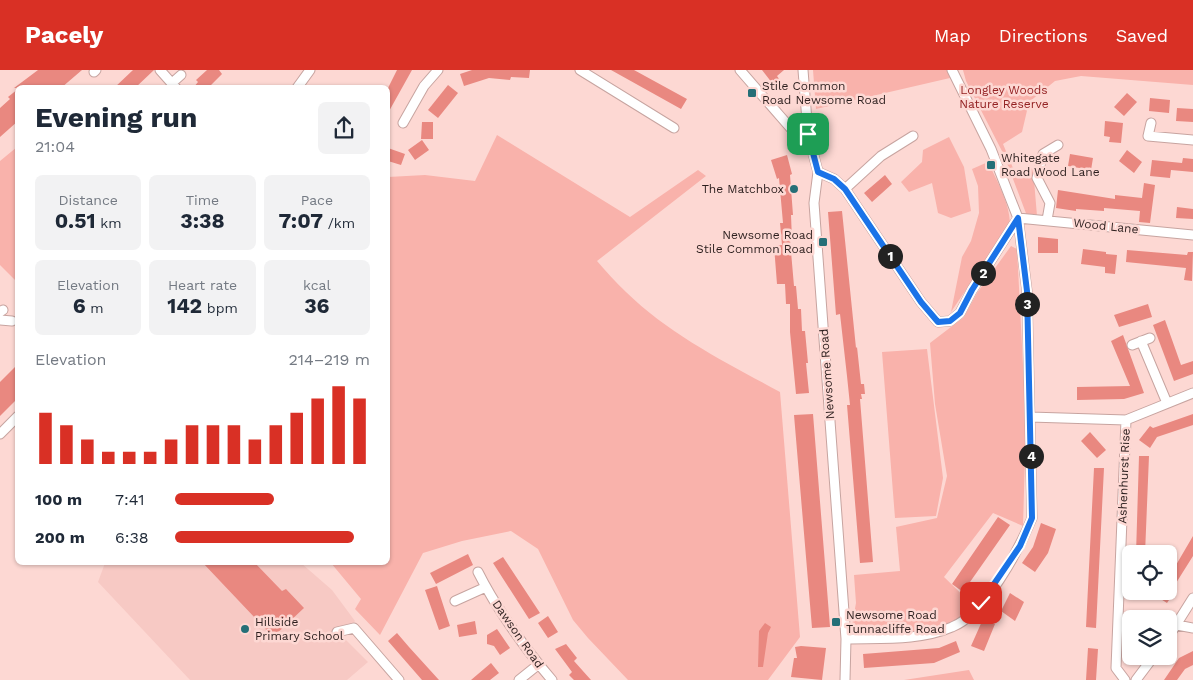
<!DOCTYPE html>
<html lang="en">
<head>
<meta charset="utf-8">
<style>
	:root { --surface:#fff; --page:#f2f2f3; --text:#1f2937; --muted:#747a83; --accent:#d93025 }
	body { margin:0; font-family:"Work Sans",sans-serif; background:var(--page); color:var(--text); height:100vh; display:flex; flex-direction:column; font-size:19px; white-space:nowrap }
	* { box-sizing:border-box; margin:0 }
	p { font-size:16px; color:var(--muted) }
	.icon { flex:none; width:28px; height:28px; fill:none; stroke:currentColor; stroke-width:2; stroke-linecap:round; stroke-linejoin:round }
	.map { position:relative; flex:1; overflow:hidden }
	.sheet { position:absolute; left:15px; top:15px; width:375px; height:480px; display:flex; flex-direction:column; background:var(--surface); border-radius:8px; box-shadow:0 1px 4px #0004 }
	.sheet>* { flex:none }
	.controls { position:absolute; left:1122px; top:475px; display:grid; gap:10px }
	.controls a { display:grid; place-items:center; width:55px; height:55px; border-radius:8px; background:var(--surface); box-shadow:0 1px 4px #0004; font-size:25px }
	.pin { position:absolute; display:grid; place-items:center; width:42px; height:42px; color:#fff; margin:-21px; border-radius:10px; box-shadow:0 2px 8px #0006 }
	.km { position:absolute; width:25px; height:25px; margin:-12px; border-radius:50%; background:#222; color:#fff; font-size:14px; line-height:25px; text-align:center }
	.round { display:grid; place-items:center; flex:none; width:52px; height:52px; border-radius:8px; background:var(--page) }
	.overview { display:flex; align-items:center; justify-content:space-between; height:85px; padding:0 20px }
	h1 { font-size:28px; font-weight:700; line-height:38px }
	.metrics { display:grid; grid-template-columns:repeat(3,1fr); gap:8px; height:85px; padding:5px 20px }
	.metrics div { display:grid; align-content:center; border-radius:8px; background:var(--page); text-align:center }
	.metrics b { font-size:21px; font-weight:700 }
	.metrics small { font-size:14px; font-weight:400 }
	.metrics p { font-size:14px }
	.chart { height:140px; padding:10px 20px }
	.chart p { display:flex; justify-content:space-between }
	.chart svg { width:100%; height:90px; margin-top:5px; stroke:var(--accent); stroke-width:6 }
	ul { padding:0 20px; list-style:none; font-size:16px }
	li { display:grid; grid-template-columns:80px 60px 1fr; align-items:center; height:38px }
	li i { height:12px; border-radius:6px; background:var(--accent) }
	header { display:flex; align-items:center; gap:30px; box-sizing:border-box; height:70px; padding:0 25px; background:var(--accent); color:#fff }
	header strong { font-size:24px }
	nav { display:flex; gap:28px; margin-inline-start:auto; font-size:18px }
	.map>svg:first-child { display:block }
	.built { fill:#f7c9c4 }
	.green { fill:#f9b2ab }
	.building { fill:#e98880 }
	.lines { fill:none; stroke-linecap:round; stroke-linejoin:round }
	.street-casing { stroke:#c7a4a0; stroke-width:11 }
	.street { stroke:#fff; stroke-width:9 }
	.route-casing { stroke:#fff; stroke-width:10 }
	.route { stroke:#1a73e8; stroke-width:6 }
	.poi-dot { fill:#256f77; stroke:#fdd8d3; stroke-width:2 }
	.labels { text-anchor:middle; stroke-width:5; stroke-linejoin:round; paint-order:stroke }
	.poi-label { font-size:12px; fill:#2c1f1e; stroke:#fdd8d3; text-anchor:start }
	.park-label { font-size:12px; fill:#932122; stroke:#fdd8d3 }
	.street-label { font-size:12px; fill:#2c1f1e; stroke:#fdd8d3 }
</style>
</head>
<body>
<header>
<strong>Pacely</strong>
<nav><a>Map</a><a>Directions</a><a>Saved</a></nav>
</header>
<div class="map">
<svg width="1193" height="610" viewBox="0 0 1193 610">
	<rect width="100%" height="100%" fill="#fdd8d3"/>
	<path class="built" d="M 105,493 L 301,493 L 332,520 L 355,551 L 342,566 L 368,592 L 347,610 L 190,610 L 98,512 Z"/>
	<path class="green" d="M 813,0 L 948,0 L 950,8 L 816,39 Z
		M 963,0 L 1193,0 L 1193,15 L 1081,6 L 1055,11 L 1029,32 L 1022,62 L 1003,74 L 1015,103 L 1033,98 L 1037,146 L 1027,146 L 1004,85 L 966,11 Z
		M 497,65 L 630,147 L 698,100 L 706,106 L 597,191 C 606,201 615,212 626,222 C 670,265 727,293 780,322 L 800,567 L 768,610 L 628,610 L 588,568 L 573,550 L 538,479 L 511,461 L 462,471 L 423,483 L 380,565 L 355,539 L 361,529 L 331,493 L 388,492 L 388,107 L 425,105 L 475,111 Z
		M 949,67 L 964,97 L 971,141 L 951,148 L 938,143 L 932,113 L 909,122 L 901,112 L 922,92 L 923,80 Z
		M 17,77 L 17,212 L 0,195 L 0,91 Z
		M 988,92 C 997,111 1010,133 1010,155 L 951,242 L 962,187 L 971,171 L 979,143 L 978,116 L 972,99 Z
		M 1011,176 L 1017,179 L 1026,353 L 1023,456 L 993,443 L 944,507 L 975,537 C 943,569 892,564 850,566 L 856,533 L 854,505 L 900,501 L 896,457 L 937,448 L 947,406 L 935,334 L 930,273 L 964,247 L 977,223 Z
		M 927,279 L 943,408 L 936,446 L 895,448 L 882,282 Z
		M 969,600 L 974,610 L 904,610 Z"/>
	<path class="building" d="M 38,0 L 82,0 L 61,18 L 14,18 Z
		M 133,0 L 154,0 L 135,18 L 114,18 Z
		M 207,0 L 219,0 L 222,4 L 208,18 L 193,18 L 198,12 L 196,10 Z
		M 397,0 L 412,0 L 388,43 L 388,18 Z
		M 472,0 L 530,0 L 529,8 L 511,7 L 510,10 L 489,8 L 464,16 L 460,4 Z
		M 611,0 L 634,0 L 687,29 L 681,39 Z
		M 762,0 L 784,0 L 777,6 L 782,13 L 776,18 Z
		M 448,15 L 458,23 L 438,48 L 428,40 Z
		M 18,19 L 18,51 L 0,67 L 0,38 L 10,29 L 8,27 Z
		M 1127,23 L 1137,32 L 1124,46 L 1114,37 Z
		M 1150,28 L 1170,30 L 1169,43 L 1149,41 Z
		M 1177,38 L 1193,39 L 1193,52 L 1176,51 Z
		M 1105,51 L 1123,53 L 1121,73 L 1109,72 L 1110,67 L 1104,66 Z
		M 422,52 L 433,52 L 433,69 L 421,69 Z
		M 422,70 L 429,80 L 415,90 L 408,80 Z
		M 388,78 L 405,84 L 401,95 L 388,91 Z
		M 1127,80 L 1142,92 L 1134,103 L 1119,91 Z
		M 1070,84 L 1093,88 L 1091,100 L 1068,96 Z
		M 787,85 L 792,104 L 790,105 L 793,145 L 791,145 L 792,170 L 790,170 L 794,216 L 796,216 L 798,239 L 801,239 L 802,261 L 805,261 L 808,293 L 806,293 L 809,323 L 796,324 L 790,262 L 790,234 L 786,234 L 785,214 L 777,214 L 774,176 L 782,175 L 780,153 L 783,153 L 779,108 L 777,109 L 771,90 Z
		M 1183,88 L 1193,89 L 1193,102 L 1171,100 L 1170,108 L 1150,106 L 1152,90 L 1182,93 Z
		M 885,105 L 892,114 L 872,132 L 864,123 Z
		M 1144,113 L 1155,115 L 1150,153 L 1139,152 L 1140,141 L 1104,138 L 1104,141 L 1076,139 L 1076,141 L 1056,138 L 1058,120 L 1115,129 L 1115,125 L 1142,128 Z
		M 1177,137 L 1193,139 L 1193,149 L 1176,148 Z
		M 842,141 L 856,278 L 857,277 L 861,314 L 864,314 L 865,324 L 861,324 L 862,329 L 860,329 L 873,492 L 860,493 L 847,335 L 850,335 L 847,306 L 840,244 L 836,245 L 828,142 Z
		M 1038,167 L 1058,169 L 1058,183 L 1038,183 Z
		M 1083,179 L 1106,182 L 1106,184 L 1117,185 L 1115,204 L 1105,203 L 1105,197 L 1081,194 Z
		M 1127,180 L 1187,185 L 1188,182 L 1193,182 L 1192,211 L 1184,210 L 1186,198 L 1126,192 Z
		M 1148,234 L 1152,247 L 1119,257 L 1114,245 Z
		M 1165,250 L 1181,295 L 1193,291 L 1193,304 L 1174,311 L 1153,255 Z
		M 1123,265 L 1144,323 L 1124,329 L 1077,330 L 1077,317 L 1130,316 L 1111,271 Z
		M 18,294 L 18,328 L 0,346 L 0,312 Z
		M 813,344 L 830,557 L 812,558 L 794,345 Z
		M 1193,344 L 1193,355 L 1157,367 L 1150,378 L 1139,370 L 1150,356 L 1153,358 Z
		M 1090,362 L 1106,380 L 1097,388 L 1081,371 Z
		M 1139,386 L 1149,386 L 1145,484 L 1136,484 Z
		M 1094,398 L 1104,398 L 1096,558 L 1086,557 Z
		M 998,447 L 1010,455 L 963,522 L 952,514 Z
		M 1041,453 L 1056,459 L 1048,483 L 1035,502 L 1022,493 L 1033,477 Z
		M 1193,466 L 1193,486 L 1171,521 L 1175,521 L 1167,533 L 1148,521 L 1169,521 L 1169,507 Z
		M 468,484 L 473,495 L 436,514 L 430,503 Z
		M 503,487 L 540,543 L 529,549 L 493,493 Z
		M 202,492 L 254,492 L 282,521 L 286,519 L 304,538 L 273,567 Z
		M 437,516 L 450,556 L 439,560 L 425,520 Z
		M 1010,523 L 1024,532 L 1015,551 L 1001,541 Z
		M 548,546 L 558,562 L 548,568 L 538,553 Z
		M 983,549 L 995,554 L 984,581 L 971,576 Z
		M 475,551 L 477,564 L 459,567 L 457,555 Z
		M 765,553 L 771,557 L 768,563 L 763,597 L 758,597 L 759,561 Z
		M 497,559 L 510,578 L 500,585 L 494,576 L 487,574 L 487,565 Z
		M 397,563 L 409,577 L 439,610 L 422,610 L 388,571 Z
		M 956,571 L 960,582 L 934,593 L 864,598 L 863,584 L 939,578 Z
		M 566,574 L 577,588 L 574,591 L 591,610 L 574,610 L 569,605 L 572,602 L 555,579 Z
		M 801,576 L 826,578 L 822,610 L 791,607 L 794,588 L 797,588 L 795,577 Z
		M 1088,578 L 1098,579 L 1096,610 L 1086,610 Z
		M 1193,581 L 1193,595 L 1185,599 L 1177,610 L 1164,610 L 1179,588 Z
		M 491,593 L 499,603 L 490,610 L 471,610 Z"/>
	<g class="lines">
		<defs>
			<path id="street" d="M 160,0 L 176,18
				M 580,0 L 674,58
				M 740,0 L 794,62 L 808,64
				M 803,0 L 808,64 L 818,102 L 814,133 L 846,569 L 845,610
				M 94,2 L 96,0
				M 172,13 L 181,5
				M 297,18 L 310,0
				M 403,53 L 424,16 L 438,0
				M 1151,53 L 1148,66 L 1193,70
				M 818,102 L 834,109 L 845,119 L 921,232 L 938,252 L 950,251 L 960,243 L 972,220 L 1018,148
				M 845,119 L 881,86 L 913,66
				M 1018,148 L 1193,165
				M 1047,150 L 1050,133 L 1037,108 L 1043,84 L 1058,75
				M 0,242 L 3,240
				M 0,250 L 12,251
				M 1141,271 L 1167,333
				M 1132,275 L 1150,268
				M 1030,347 L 1126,350 L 1193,323
				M 0,364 L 18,346
				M 478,502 C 496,538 526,580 552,610
				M 455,531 L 486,517
				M 1177,555 L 1193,558
				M 337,562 L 354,558 L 399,610
				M 1169,566 L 1193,528
				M 846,569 C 881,568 920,571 952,557 C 985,544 1019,480 1032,448 L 1027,221 L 1018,148 L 991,79 L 952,0
				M 519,610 L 539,594
				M 1125,610 L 1116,598 L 1126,350
				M 1136,610 L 1154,586"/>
		</defs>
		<use href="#street" class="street-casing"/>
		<use href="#street" class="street"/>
	</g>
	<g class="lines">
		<defs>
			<path id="route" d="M 808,64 L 818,102 L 834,109 L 845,119 L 921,232 L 938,252 L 950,251 L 960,243 L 972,220 L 1018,148 L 1027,221 L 1032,448 L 1020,476 L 981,533"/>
		</defs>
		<use href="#route" class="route-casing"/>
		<use href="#route" class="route"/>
	</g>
	<g class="poi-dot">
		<rect x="747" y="18" width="10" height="10" rx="2.5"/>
		<rect x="986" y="90" width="10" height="10" rx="2.5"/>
		<circle cx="794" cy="119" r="5"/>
		<rect x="818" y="167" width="10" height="10" rx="2.5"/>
		<rect x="831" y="547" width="10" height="10" rx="2.5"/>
		<circle cx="245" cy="559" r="5"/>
	</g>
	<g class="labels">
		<g class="poi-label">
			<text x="762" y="20">Stile Common<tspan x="762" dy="14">Road Newsome Road</tspan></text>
			<text x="1001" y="92">Whitegate<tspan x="1001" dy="14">Road Wood Lane</tspan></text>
			<text x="784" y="123" text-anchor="end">The Matchbox</text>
			<text x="813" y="169" text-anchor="end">Newsome Road<tspan x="813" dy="14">Stile Common Road</tspan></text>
			<text x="846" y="549">Newsome Road<tspan x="846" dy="14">Tunnacliffe Road</tspan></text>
			<text x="255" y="556">Hillside<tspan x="255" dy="14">Primary School</tspan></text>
		</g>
		<g class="park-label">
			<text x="1004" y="24">Longley Woods<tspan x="1004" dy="14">Nature Reserve</tspan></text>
		</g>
		<g class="street-label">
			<text transform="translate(1106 156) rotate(6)" y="4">Wood Lane</text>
			<text transform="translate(827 304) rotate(-94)" y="4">Newsome Road</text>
			<text transform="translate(1124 406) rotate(-88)" y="4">Ashenhurst Rise</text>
			<text transform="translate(518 564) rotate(55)" y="4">Dawson Road</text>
		</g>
	</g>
</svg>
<div class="controls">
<a><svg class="icon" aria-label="locate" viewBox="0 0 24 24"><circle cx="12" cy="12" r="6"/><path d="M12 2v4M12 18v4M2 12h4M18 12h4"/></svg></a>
<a><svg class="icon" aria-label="layers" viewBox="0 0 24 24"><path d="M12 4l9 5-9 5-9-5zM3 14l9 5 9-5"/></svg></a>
</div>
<div class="pin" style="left:808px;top:64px;background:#1e9e55"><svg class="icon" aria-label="arrive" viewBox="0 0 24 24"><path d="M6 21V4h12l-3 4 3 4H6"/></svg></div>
<div class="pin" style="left:981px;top:533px;background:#d93025"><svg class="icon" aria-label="check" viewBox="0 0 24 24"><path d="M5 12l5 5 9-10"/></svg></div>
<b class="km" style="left:890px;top:186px">1</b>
<b class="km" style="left:983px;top:203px">2</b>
<b class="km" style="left:1027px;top:234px">3</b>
<b class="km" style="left:1031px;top:386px">4</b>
<section class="sheet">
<div class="overview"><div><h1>Evening run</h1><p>21:04</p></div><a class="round"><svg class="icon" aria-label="share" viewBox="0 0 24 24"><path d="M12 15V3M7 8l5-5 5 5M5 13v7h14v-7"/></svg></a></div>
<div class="metrics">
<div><p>Distance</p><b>0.51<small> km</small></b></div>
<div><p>Time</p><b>3:38</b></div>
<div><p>Pace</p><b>7:07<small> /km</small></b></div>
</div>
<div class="metrics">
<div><p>Elevation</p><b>6<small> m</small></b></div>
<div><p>Heart rate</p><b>142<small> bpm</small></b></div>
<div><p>kcal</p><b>36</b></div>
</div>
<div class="chart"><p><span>Elevation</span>214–219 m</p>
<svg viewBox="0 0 160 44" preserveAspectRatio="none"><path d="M5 44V19M15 44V25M25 44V32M35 44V38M45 44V38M55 44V38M65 44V32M75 44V25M85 44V25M95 44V25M105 44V32M115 44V25M125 44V19M135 44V12M145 44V6M155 44V12"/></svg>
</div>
<ul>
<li><b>100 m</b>7:41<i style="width:51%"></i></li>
<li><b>200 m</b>6:38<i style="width:92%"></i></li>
</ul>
</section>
</div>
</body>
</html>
